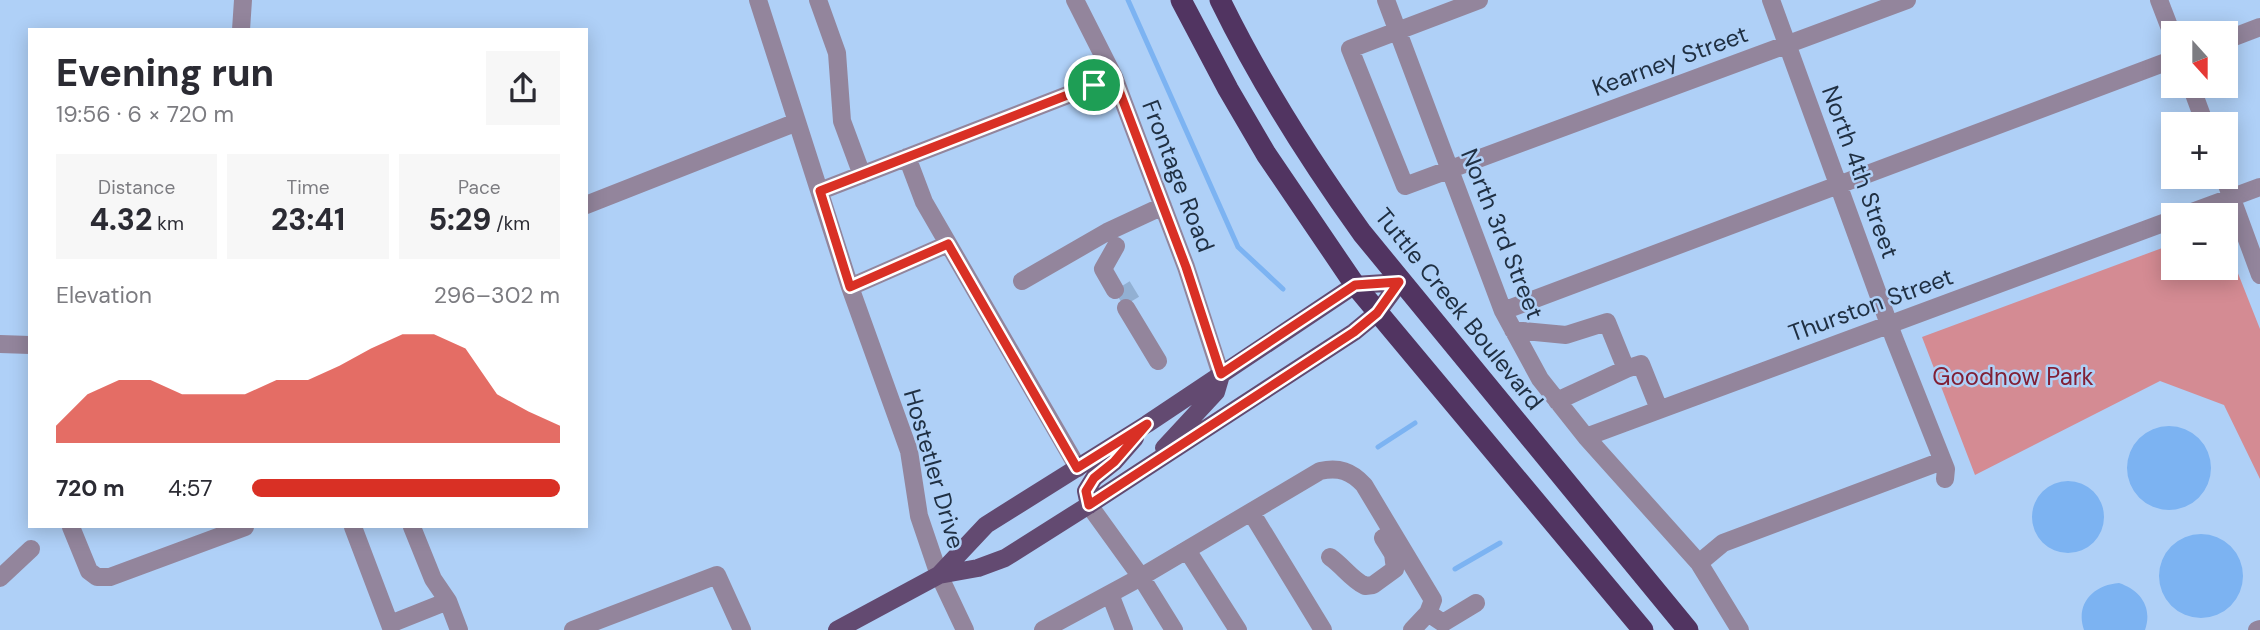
<!DOCTYPE html>
<html lang="en">
<head>
<meta charset="utf-8">
<style>
	:root { --surface:#fff; --page:#f7f7f7; --text:#2b2b33; --muted:#7c7c81; --accent:#d93025 }
	body { margin:0; font-family:"DM Sans",sans-serif; background:var(--page); color:var(--text); height:100vh; display:flex; flex-direction:column; font-size:26px; white-space:nowrap }
	* { box-sizing:border-box; margin:0 }
	p { font-size:23px; color:var(--muted) }
	.icon { flex:none; width:38px; height:38px; fill:none; stroke:currentColor; stroke-width:2; stroke-linecap:round; stroke-linejoin:round }
	.map { position:relative; flex:1; overflow:hidden }
	.panel { position:absolute; left:28px; top:28px; width:560px; height:500px; display:flex; flex-direction:column; background:var(--surface); border-radius:0px; box-shadow:0 4px 18px #0003 }
	.panel>* { flex:none }
	.needle { width:46px; rotate:159deg }
	.buttons { position:absolute; left:2161px; top:21px; display:grid; gap:14px }
	.buttons a { display:grid; place-items:center; width:77px; height:77px; border-radius:0px; background:var(--surface); box-shadow:0 4px 18px #0003; font-size:35px }
	.pin { position:absolute; display:grid; place-items:center; width:60px; height:60px; color:#fff; margin:-30px; border:4px solid #fff; border-radius:50%; box-shadow:0 2px 7px #0007 }
	.round { display:grid; place-items:center; flex:none; width:74px; height:74px; border-radius:0px; background:var(--page) }
	.summary { display:flex; align-items:center; justify-content:space-between; height:119px; padding:0 28px }
	h1 { font-size:38px; font-weight:800; line-height:52px }
	.figures { display:grid; grid-template-columns:repeat(3,1fr); gap:10px; height:119px; padding:7px 28px }
	.figures div { display:grid; align-content:center; border-radius:0px; background:var(--page); text-align:center }
	.figures b { font-size:30px; font-weight:800 }
	.figures small { font-size:19px; font-weight:400 }
	.figures p { font-size:19px }
	.chart { height:196px; padding:14px 28px }
	.chart p { display:flex; justify-content:space-between }
	.chart svg { width:100%; height:126px; margin-top:7px; fill:var(--accent); opacity:.7 }
	ul { padding:0 28px; list-style:none; font-size:23px }
	li { display:grid; grid-template-columns:112px 84px 1fr; align-items:center; height:52px }
	li i { height:18px; border-radius:9px; background:var(--accent) }
	.map>svg:first-child { display:block }
	.green { fill:#d48b93 }
	.water { fill:#7cb3f2 }
	.lines { fill:none; stroke-linecap:round; stroke-linejoin:round }
	.stream { stroke:#7cb3f2; stroke-width:5 }
	.minor-tunnel { stroke:#92b0d3; stroke-width:18; stroke-dasharray:18 9; stroke-linecap:butt }
	.minor { stroke:#93859c; stroke-width:18 }
	.major { stroke:#634a71; stroke-width:18 }
	.highway { stroke:#513461; stroke-width:21 }
	.route-casing { stroke:#fff; stroke-width:14 }
	.route { stroke:#d93025; stroke-width:9 }
	.labels { text-anchor:middle; stroke-width:5; stroke-linejoin:round; paint-order:stroke }
	.street-label { font-size:24px; fill:#203043; stroke:#afd0f7 }
	.park-label { font-size:24px; fill:#812035; stroke:#afd0f7 }
</style>
</head>
<body>
<div class="map">
<svg width="2260" height="630" viewBox="0 0 2260 630">
	<rect width="100%" height="100%" fill="#afd0f7"/>
	<path class="green" d="M 2226,243 L 2260,329 L 2260,479 L 2224,405 L 2160,381 L 1975,475 L 1922,337 L 2173,244 L 2174,268 L 2226,268 Z"/>
	<path class="water" d="M2127 468a42 42 0 1 1 84 0a42 42 0 1 1-84 0Z
		M2032 517a36 36 0 1 1 72 0a36 36 0 1 1-72 0Z
		M2159 576a42 42 0 1 1 84 0a42 42 0 1 1-84 0Z
		M 2119,583 C 2140,590 2153,607 2145,630 L 2084,630 C 2075,604 2093,585 2119,583 Z"/>
	<g class="lines">
		<path class="stream" d="M 1128,0 L 1238,247 L 1283,289
			M 1378,447 L 1415,423
			M 1455,569 L 1500,543"/>
		<path class="minor-tunnel" d="M 1122,286 L 1133,304"/>
		<path class="minor" d="M 758,0 L 850,287 L 909,451 L 919,516 L 939,575 L 965,630
			M 818,0 L 837,53 L 842,121 L 862,175
			M 1075,0 L 1114,77 L 1186,267 L 1221,375
			M 1386,0 L 1503,311 L 1540,379 L 1586,437 L 1699,563 L 1740,630
			M 1479,0 L 1350,49 L 1405,186 L 1907,0
			M 1771,0 L 1894,338 L 1946,469 L 1945,479
			M 2159,0 L 2174,39
			M 241,30 L 243,0
			M 2226,40 L 2260,27
			M 2191,86 L 2205,124
			M 907,157 L 924,202 L 1078,468
			M 2224,177 L 2260,275
			M 820,191 L 1114,77
			M 586,205 L 797,122
			M 2184,215 L 2260,187
			M 1022,281 L 1107,232 L 1163,206
			M 850,287 L 948,244
			M 1115,290 L 1103,269 L 1116,246
			M 1126,308 L 1158,361
			M 1503,311 L 2174,59
			M 1513,330 L 1566,335 L 1607,322 L 1626,369 L 1557,401
			M 0,344 L 30,345
			M 1626,369 L 1641,364 L 1659,409
			M 1586,437 L 2174,219
			M 1089,505 L 1141,577 L 1174,630
			M 1251,512 L 1323,630
			M 71,527 L 89,571 L 97,577 L 110,577 L 245,527
			M 353,527 L 392,630
			M 412,527 L 433,579 L 448,601 L 459,630
			M 1187,550 L 1238,630
			M 1330,557 C 1343,566 1351,579 1365,586 L 1373,585 L 1395,569 L 1393,554 L 1383,538
			M 1699,563 L 1723,543 L 1942,461
			M 0,578 L 31,549
			M 1110,594 L 1124,630
			M 1428,613 L 1443,623 L 1476,603
			M 390,624 L 448,601
			M 573,630 L 717,575 L 742,630
			M 1043,630 L 1141,577 L 1320,471 C 1339,467 1351,471 1364,485 L 1433,600 L 1428,613 L 1412,630
			M 2257,630 L 2260,629"/>
		<path class="major" d="M 1164,448 L 1216,392 L 1221,375
			M 1089,505 L 1086,491 L 1094,478 L 1114,462 L 1135,438
			M 939,575 L 986,525 L 1147,424 L 1355,285 L 1400,282
			M 837,630 L 939,575 L 978,568 L 1005,558 L 1089,505 L 1354,332 L 1377,313 L 1400,282"/>
		<path class="highway" d="M 1181,0 L 1228,89 L 1266,154 L 1355,285 L 1643,630
			M 1220,0 C 1260,82 1309,159 1362,233 L 1688,630"/>
	</g>
	<g class="lines">
		<defs>
			<path id="route" d="M 1114,77 L 1186,267 L 1221,374 L 1355,285 L 1399,282 L 1377,313 L 1354,332 L 1089,505 L 1086,491 L 1094,478 L 1114,462 L 1147,424 L 1077,468 L 948,244 L 850,287 L 820,191 Z"/>
		</defs>
		<use href="#route" class="route-casing"/>
		<use href="#route" class="route"/>
	</g>
	<g class="labels">
		<g class="street-label">
			<text transform="translate(1670 61) rotate(-20)" y="8">Kearney Street</text>
			<text transform="translate(1860 172) rotate(70)" y="8">North 4th Street</text>
			<text transform="translate(1178 176) rotate(69)" y="8">Frontage Road</text>
			<text transform="translate(1502 234) rotate(68)" y="8">North 3rd Street</text>
			<text transform="translate(1871 305) rotate(-20)" y="8">Thurston Street</text>
			<text transform="translate(1459 309) rotate(51)" y="8">Tuttle Creek Boulevard</text>
			<text transform="translate(934 469) rotate(74)" y="8">Hostetler Drive</text>
		</g>
		<g class="park-label">
			<text x="2013" y="385">Goodnow Park</text>
		</g>
	</g>
</svg>
<div class="buttons">
<a><svg class="needle" viewBox="-14 -14 28 28"><path d="M0-13l5 13h-10z" fill="#e53935"/><path d="M0 13l5-13h-10z" fill="#7c7c81"/></svg></a>
<a>+</a>
<a>−</a>
</div>
<div class="pin" style="left:1094px;top:85px;background:#1e9e55"><svg class="icon" aria-label="arrive" viewBox="0 0 24 24"><path d="M6 21V4h12l-3 4 3 4H6"/></svg></div>
<section class="panel">
<div class="summary"><div><h1>Evening run</h1><p>19:56 · 6 × 720 m</p></div><a class="round"><svg class="icon" aria-label="share" viewBox="0 0 24 24"><path d="M12 15V3M7 8l5-5 5 5M5 13v7h14v-7"/></svg></a></div>
<div class="figures">
<div><p>Distance</p><b>4.32<small> km</small></b></div>
<div><p>Time</p><b>23:41</b></div>
<div><p>Pace</p><b>5:29<small> /km</small></b></div>
</div>
<div class="chart"><p><span>Elevation</span>296–302 m</p>
<svg viewBox="0 0 160 44" preserveAspectRatio="none"><path d="M0 44V38L10 27L20 22L30 22L40 27L50 27L60 27L70 22L80 22L90 17L100 11L110 6L120 6L130 11L140 27L150 33L160 38V44z"/></svg>
</div>
<ul>
<li><b>720 m</b>4:57<i style="width:100%"></i></li>
</ul>
</section>
</div>
</body>
</html>
